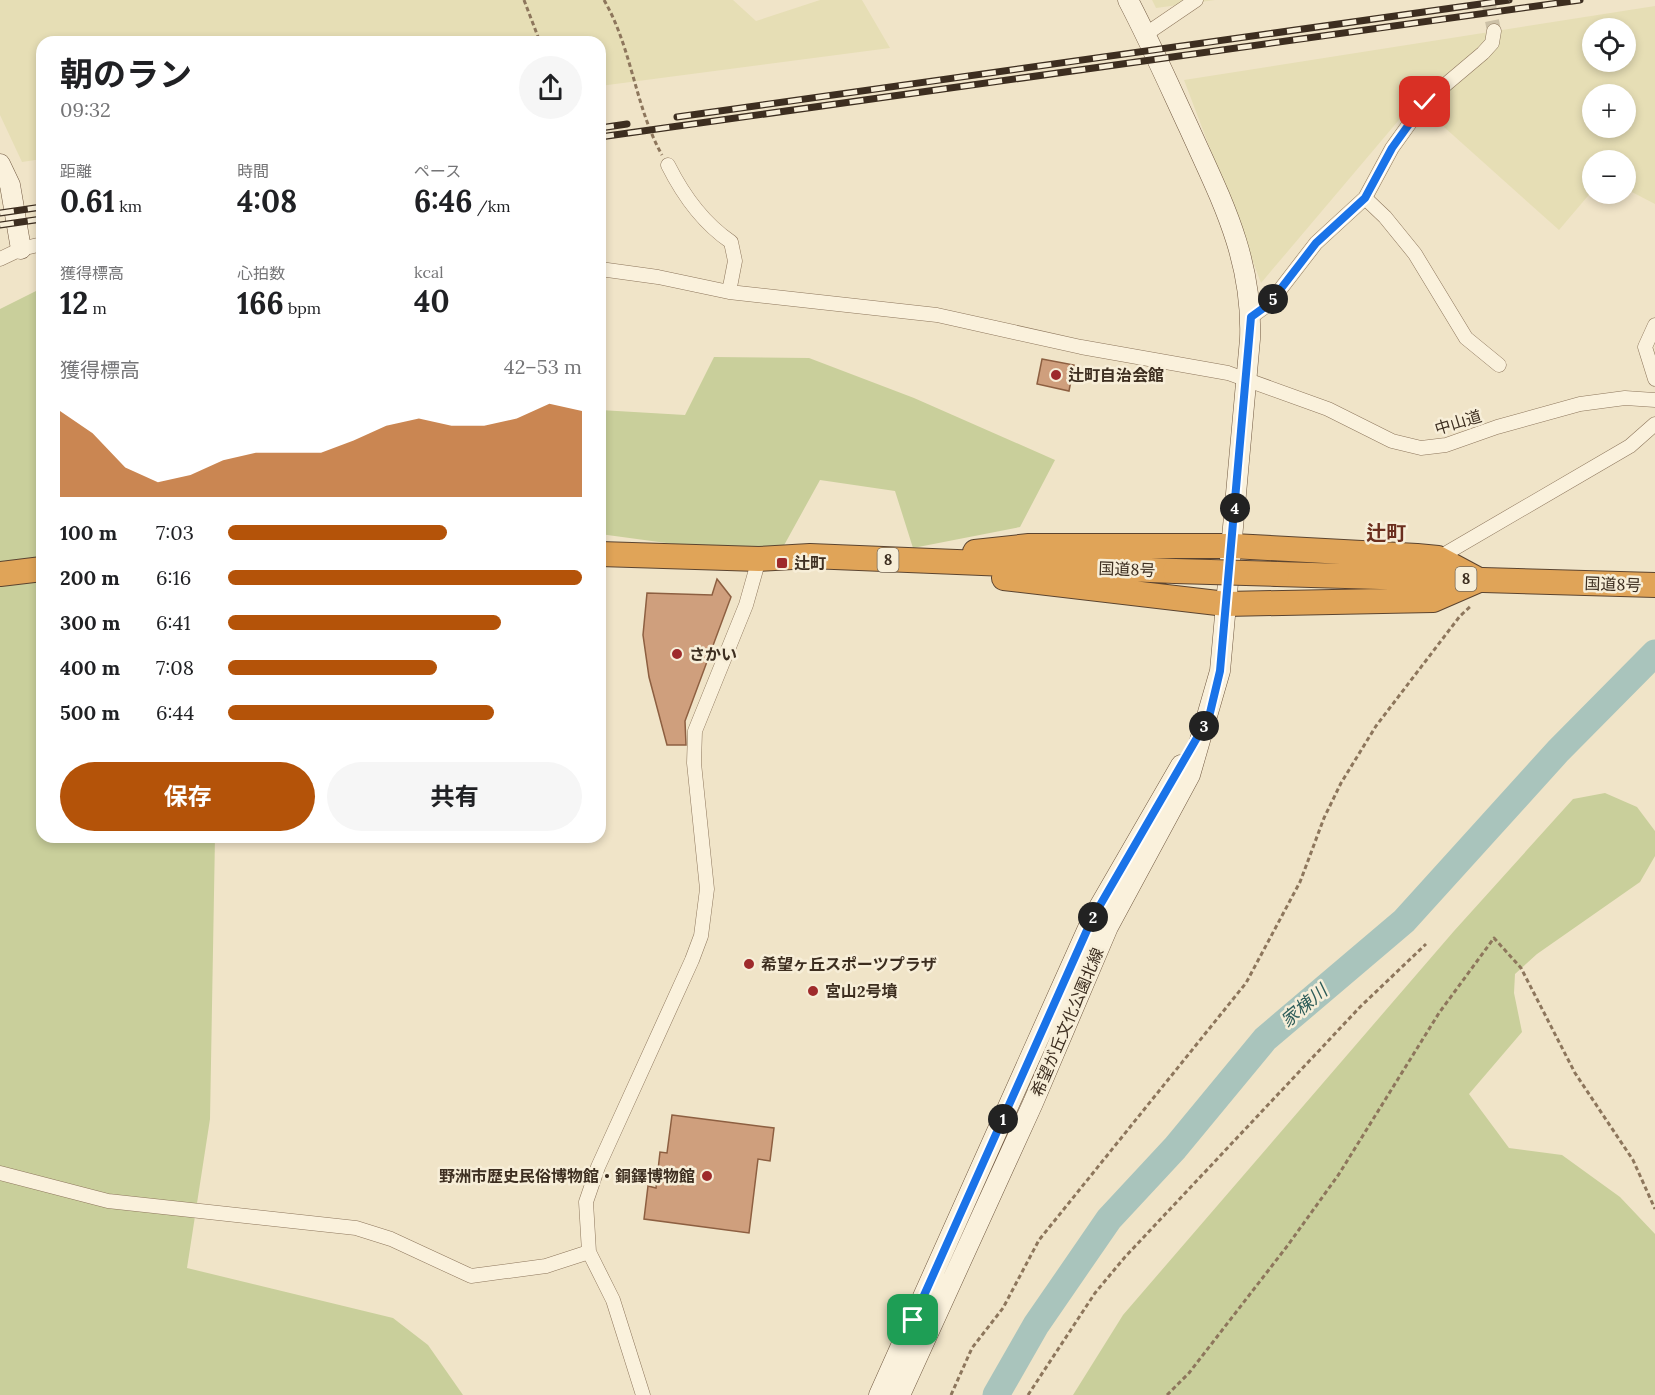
<!DOCTYPE html>
<html lang="ja">
<head>
<meta charset="utf-8">
<style>
	:root { --surface:#fff; --page:#f6f6f6; --text:#202124; --muted:#757577; --accent:#b45309 }
	body { margin:0; font-family:Lora,"Noto Sans JP",serif; background:var(--page); color:var(--text); height:100vh; display:flex; flex-direction:column; font-size:22px; white-space:nowrap }
	* { box-sizing:border-box; margin:0 }
	p { font-size:20px; color:var(--muted) }
	.icon { flex:none; width:33px; height:33px; fill:none; stroke:currentColor; stroke-width:2; stroke-linecap:round; stroke-linejoin:round }
	.map { position:relative; flex:1; overflow:hidden }
	.details { position:absolute; left:36px; top:36px; width:570px; height:807px; display:flex; flex-direction:column; background:var(--surface); border-radius:18px; box-shadow:0 3px 9px #0003 }
	.details>* { flex:none }
	.fabs { position:absolute; left:1582px; top:18px; display:grid; gap:12px }
	.fabs a { display:grid; place-items:center; width:54px; height:54px; border-radius:50%; background:var(--surface); box-shadow:0 3px 9px #0003; font-size:30px }
	.pin { position:absolute; display:grid; place-items:center; width:51px; height:51px; color:#fff; margin:-26px; border-radius:12px; box-shadow:0 3px 9px #0006 }
	.km { position:absolute; width:30px; height:30px; margin:-15px; border-radius:50%; background:#222; color:#fff; font-size:16px; line-height:30px; text-align:center }
	.round { display:grid; place-items:center; flex:none; width:63px; height:63px; border-radius:32px; background:var(--page) }
	.headline { display:flex; align-items:center; justify-content:space-between; height:102px; padding:0 24px }
	h1 { font-size:33px; font-weight:700; line-height:45px }
	.stats { display:grid; grid-template-columns:repeat(3,1fr); gap:9px; height:102px; padding:6px 24px }
	.stats div { display:grid; align-content:center }
	.stats b { font-size:30px; font-weight:700 }
	.stats small { font-size:16px; font-weight:400 }
	.stats p { font-size:16px }
	.chart { height:168px; padding:12px 24px }
	.chart p { display:flex; justify-content:space-between }
	.chart svg { width:100%; height:108px; margin-top:6px; fill:var(--accent); opacity:.7 }
	.action { display:flex; gap:12px; margin-top:auto; padding:12px 24px }
	.action a { flex:1; height:69px; border-radius:36px; background:var(--accent); color:#fff; font-size:24px; font-weight:700; line-height:69px; text-align:center }
	.action a+a { background:var(--page); color:var(--text) }
	ul { padding:0 24px; list-style:none; font-size:20px }
	li { display:grid; grid-template-columns:96px 72px 1fr; align-items:center; height:45px }
	li i { height:15px; border-radius:8px; background:var(--accent) }
	.map>svg:first-child { display:block }
	.farmland { fill:#e6deb5; fill-rule:evenodd }
	.green { fill:#c9cf9b }
	.lines { fill:none; stroke-linecap:round; stroke-linejoin:round }
	.river { stroke:#a9c4bc; stroke-width:27 }
	.building { fill:#cf9f7d; stroke:#8d5f41; stroke-width:1.5 }
	.street-tunnel { stroke:#ccc0a6; stroke-width:14; stroke-dasharray:14 7; stroke-linecap:butt }
	.street-casing { stroke:#8d765c; stroke-width:15 }
	.secondary-casing { stroke:#6f573f; stroke-width:21 }
	.highway-casing { stroke:#5b4430; stroke-width:26 }
	.path { stroke:#8d765c; stroke-width:3; stroke-dasharray:4.5 3; stroke-linecap:butt }
	.street { stroke:#faf1dc; stroke-width:14 }
	.secondary { stroke:#faf1dc; stroke-width:20 }
	.highway { stroke:#e0a458; stroke-width:24 }
	.rail-casing { stroke:#3d2e20; stroke-width:7 }
	.rail { stroke:#f7eed8; stroke-width:4.5; stroke-dasharray:14; stroke-linecap:butt }
	.highway-bridge-casing { stroke:#5b4430; stroke-width:26; stroke-linecap:butt }
	.highway-bridge { stroke:#e0a458; stroke-width:24 }
	.route-casing { stroke:#fff; stroke-width:12 }
	.route { stroke:#1a73e8; stroke-width:8 }
	.poi-dot { fill:#9e2a2b; stroke:#f7eed8; stroke-width:2 }
	.labels { text-anchor:middle; stroke-width:5; stroke-linejoin:round; paint-order:stroke }
	.shield { fill:#f7eed8; stroke:#756857; stroke-width:1.5 }
	.shield-label { font-size:15px; font-weight:bold; fill:#3d2e20 }
	.poi-label { font-size:16px; font-weight:bold; fill:#3d2e20; stroke:#f7eed8; text-anchor:start }
	.street-label { font-size:16px; fill:#3d2e20; stroke:#f7eed8 }
	.water-label { font-size:18px; font-style:italic; fill:#2f5d5a; stroke:#f7eed8 }
	.quarter-label { font-size:20px; font-weight:bold; fill:#6b2e1e; stroke:#f7eed8 }
</style>
</head>
<body>
<div class="map">
<svg width="1655" height="1395" viewBox="0 0 1655 1395">
	<rect width="100%" height="100%" fill="#f0e4c8"/>
	<path class="farmland" d="M 0,0 L 733,0 L 756,21 L 820,0 L 862,0 L 890,48 L 600,86 L 600,42 L 42,42 L 42,159 L 22,162 L 0,115 Z
		M 1152,0 L 1215,0 L 1156,8 Z
		M 1655,6 L 1655,204 L 1626,189 L 1626,160 L 1593,160 L 1593,190 L 1559,230 L 1415,101 L 1261,283 L 1184,80 ZM 1593,28 L 1626,28 L 1626,62 L 1593,62 ZM 1593,94 L 1626,94 L 1626,128 L 1593,128 Z"/>
	<path class="green" d="M 42,288 L 42,837 L 215,837 L 210,1119 L 187,1268 L 393,1318 L 428,1345 L 463,1395 L 0,1395 L 0,309 Z
		M 714,357 L 809,358 L 914,398 L 1055,460 L 1020,527 L 913,548 L 895,491 L 820,480 L 777,558 L 600,534 L 600,410 L 685,415 Z
		M 1605,793 L 1637,807 L 1655,831 L 1655,856 L 1640,882 L 1537,954 L 1515,974 L 1514,993 L 1522,1032 L 1469,1094 L 1509,1148 L 1562,1155 L 1620,1197 L 1655,1234 L 1655,1395 L 1073,1395 L 1123,1315 L 1454,931 L 1573,799 Z"/>
	<g class="lines">
		<path class="river" d="M 996,1395 L 1036,1325 L 1109,1219 L 1175,1148 L 1265,1039 L 1404,921 L 1558,751 L 1655,653"/>
	</g>
	<path class="building" d="M 1042,359 L 1074,365 L 1069,391 L 1037,384 Z
		M 717,579 L 731,597 L 685,721 L 686,745 L 667,745 L 649,677 L 643,635 L 647,593 L 712,595 Z
		M 672,1115 L 774,1128 L 770,1161 L 758,1159 L 749,1233 L 644,1219 L 648,1186 L 656,1188 L 660,1152 L 667,1153 Z"/>
	<g class="lines">
		<path class="street-tunnel" d="M 1488,0 L 1494,31"/>
		<defs>
			<path id="street" d="M 1146,34 L 1196,0
				M 668,165 C 683,195 703,223 731,242 L 735,261 L 729,292
				M 1365,198 L 1385,217 L 1415,254 L 1466,338 L 1499,365
				M 0,259 L 21,249 L 42,244
				M 600,269 L 658,277 L 729,292 L 937,315 L 1081,347 L 1228,373 L 1328,409 L 1392,441 L 1421,448 L 1446,445 L 1497,427 L 1580,404 L 1625,398 L 1655,400
				M 1251,317 L 1269,304 L 1316,243 L 1365,198 L 1392,148 L 1425,102 L 1483,53 L 1492,43 L 1494,31
				M 1655,325 L 1645,347 L 1655,379
				M 1438,558 L 1630,446 L 1655,424
				M 0,1173 L 108,1201 L 356,1228 L 391,1239 L 471,1276 L 546,1266 L 589,1252
				M 643,1395 L 613,1300 L 589,1252 L 586,1202 L 598,1167 L 692,960 L 701,936 L 707,889 L 694,763 L 695,731 L 746,605 L 759,559"/>
			<path id="secondary" d="M 0,164 L 10,185 L 21,249
				M 879,1395 L 1092,919 L 1181,765
				M 900,1395 L 1033,1103 L 1108,927 L 1190,775 L 1220,671 L 1250,339 C 1253,258 1221,199 1189,128 C 1169,85 1150,42 1128,0"/>
			<path id="highway" d="M 975,552 L 1029,546 L 1233,546 L 1417,556 L 1438,558 L 1479,580
				M 600,554 L 759,559 L 810,556 L 1175,571
				M 0,574 L 42,569
				M 1277,574 L 1655,585
				M 1004,578 L 1226,604 L 1433,600 L 1479,580"/>
		</defs>
		<use href="#street" class="street-casing"/>
		<use href="#secondary" class="secondary-casing"/>
		<use href="#highway" class="highway-casing"/>
		<path class="path" d="M 524,0 L 540,42
			M 604,0 C 632,48 635,107 662,155
			M 951,1395 L 972,1348 L 1003,1308 L 1039,1240 L 1246,983 L 1300,882 L 1324,818 L 1341,783 L 1376,726 L 1460,616 L 1472,605
			M 1028,1395 L 1095,1293 L 1125,1257 L 1360,1007 L 1426,944
			M 1167,1395 L 1189,1373 L 1288,1245 L 1339,1174 L 1439,1013 L 1494,938 L 1521,968 L 1575,1073 L 1633,1160 L 1655,1209"/>
		<use href="#street" class="street"/>
		<use href="#secondary" class="secondary"/>
		<use href="#highway" class="highway"/>
		<defs>
			<path id="rail" d="M 677,117 L 1509,0
				M 600,128 L 627,124
				M 600,137 L 1580,0
				M 0,213 L 42,207
				M 0,225 L 42,219"/>
		</defs>
		<use href="#rail" class="rail-casing"/>
		<use href="#rail" class="rail"/>
		<defs>
			<path id="highway-bridge" d="M 1175,571 L 1277,574"/>
		</defs>
		<use href="#highway-bridge" class="highway-bridge-casing"/>
		<use href="#highway-bridge" class="highway-bridge"/>
	</g>
	<g class="lines">
		<defs>
			<path id="route" d="M 913,1320 L 1092,919 L 1209,717 L 1220,671 L 1251,317 L 1269,304 L 1316,243 L 1365,198 L 1392,148 L 1425,102"/>
		</defs>
		<use href="#route" class="route-casing"/>
		<use href="#route" class="route"/>
	</g>
	<g class="poi-dot">
		<circle cx="1056" cy="375" r="6"/>
		<rect x="776" y="557" width="12" height="12" rx="3"/>
		<circle cx="677" cy="654" r="6"/>
		<circle cx="749" cy="964" r="6"/>
		<circle cx="813" cy="991" r="6"/>
		<circle cx="707" cy="1176" r="6"/>
	</g>
	<g class="labels">
		<g class="shield">
			<rect x="877.5" y="548" width="21" height="24" rx="4.5"/>
			<rect x="1455.5" y="567" width="21" height="24" rx="4.5"/>
		</g>
		<g class="shield-label">
			<text x="888" y="565">8</text>
			<text x="1466" y="584">8</text>
		</g>
		<g class="poi-label">
			<text x="1068" y="381">辻町自治会館</text>
			<text x="794" y="569">辻町</text>
			<text x="689" y="660">さかい</text>
			<text x="761" y="970">希望ヶ丘スポーツプラザ</text>
			<text x="825" y="997">宮山2号墳</text>
			<text x="695" y="1182" text-anchor="end">野洲市歴史民俗博物館・銅鐸博物館</text>
		</g>
		<g class="street-label">
			<text transform="translate(1458 422) rotate(-17)" y="6">中山道</text>
			<text transform="translate(1127 569) rotate(2)" y="6">国道8号</text>
			<text transform="translate(1613 584) rotate(2)" y="6">国道8号</text>
			<text transform="translate(1067 1022) rotate(-67)" y="6">希望が丘文化公園北線</text>
		</g>
		<g class="water-label">
			<text transform="translate(1304 1006) rotate(-40)" y="6">家棟川</text>
		</g>
		<g class="quarter-label">
			<text x="1386" y="540">辻町</text>
		</g>
	</g>
</svg>
<div class="fabs">
<a><svg class="icon" aria-label="locate" viewBox="0 0 24 24"><circle cx="12" cy="12" r="6"/><path d="M12 2v4M12 18v4M2 12h4M18 12h4"/></svg></a>
<a>+</a>
<a>−</a>
</div>
<div class="pin" style="left:913px;top:1320px;background:#1e9e55"><svg class="icon" aria-label="arrive" viewBox="0 0 24 24"><path d="M6 21V4h12l-3 4 3 4H6"/></svg></div>
<div class="pin" style="left:1425px;top:102px;background:#d93025"><svg class="icon" aria-label="check" viewBox="0 0 24 24"><path d="M5 12l5 5 9-10"/></svg></div>
<b class="km" style="left:1003px;top:1119px">1</b>
<b class="km" style="left:1093px;top:917px">2</b>
<b class="km" style="left:1204px;top:726px">3</b>
<b class="km" style="left:1235px;top:508px">4</b>
<b class="km" style="left:1273px;top:299px">5</b>
<section class="details">
<div class="headline"><div><h1>朝のラン</h1><p>09:32</p></div><a class="round"><svg class="icon" aria-label="share" viewBox="0 0 24 24"><path d="M12 15V3M7 8l5-5 5 5M5 13v7h14v-7"/></svg></a></div>
<div class="stats">
<div><p>距離</p><b>0.61<small> km</small></b></div>
<div><p>時間</p><b>4:08</b></div>
<div><p>ペース</p><b>6:46<small> /km</small></b></div>
</div>
<div class="stats">
<div><p>獲得標高</p><b>12<small> m</small></b></div>
<div><p>心拍数</p><b>166<small> bpm</small></b></div>
<div><p>kcal</p><b>40</b></div>
</div>
<div class="chart"><p><span>獲得標高</span>42–53 m</p>
<svg viewBox="0 0 160 44" preserveAspectRatio="none"><path d="M0 44V9L10 18L20 32L30 38L40 35L50 29L60 26L70 26L80 26L90 21L100 15L110 12L120 15L130 15L140 12L150 6L160 9V44z"/></svg>
</div>
<ul>
<li><b>100 m</b>7:03<i style="width:62%"></i></li>
<li><b>200 m</b>6:16<i style="width:100%"></i></li>
<li><b>300 m</b>6:41<i style="width:77%"></i></li>
<li><b>400 m</b>7:08<i style="width:59%"></i></li>
<li><b>500 m</b>6:44<i style="width:75%"></i></li>
</ul>
<div class="action"><a>保存</a><a>共有</a></div>
</section>
</div>
</body>
</html>
